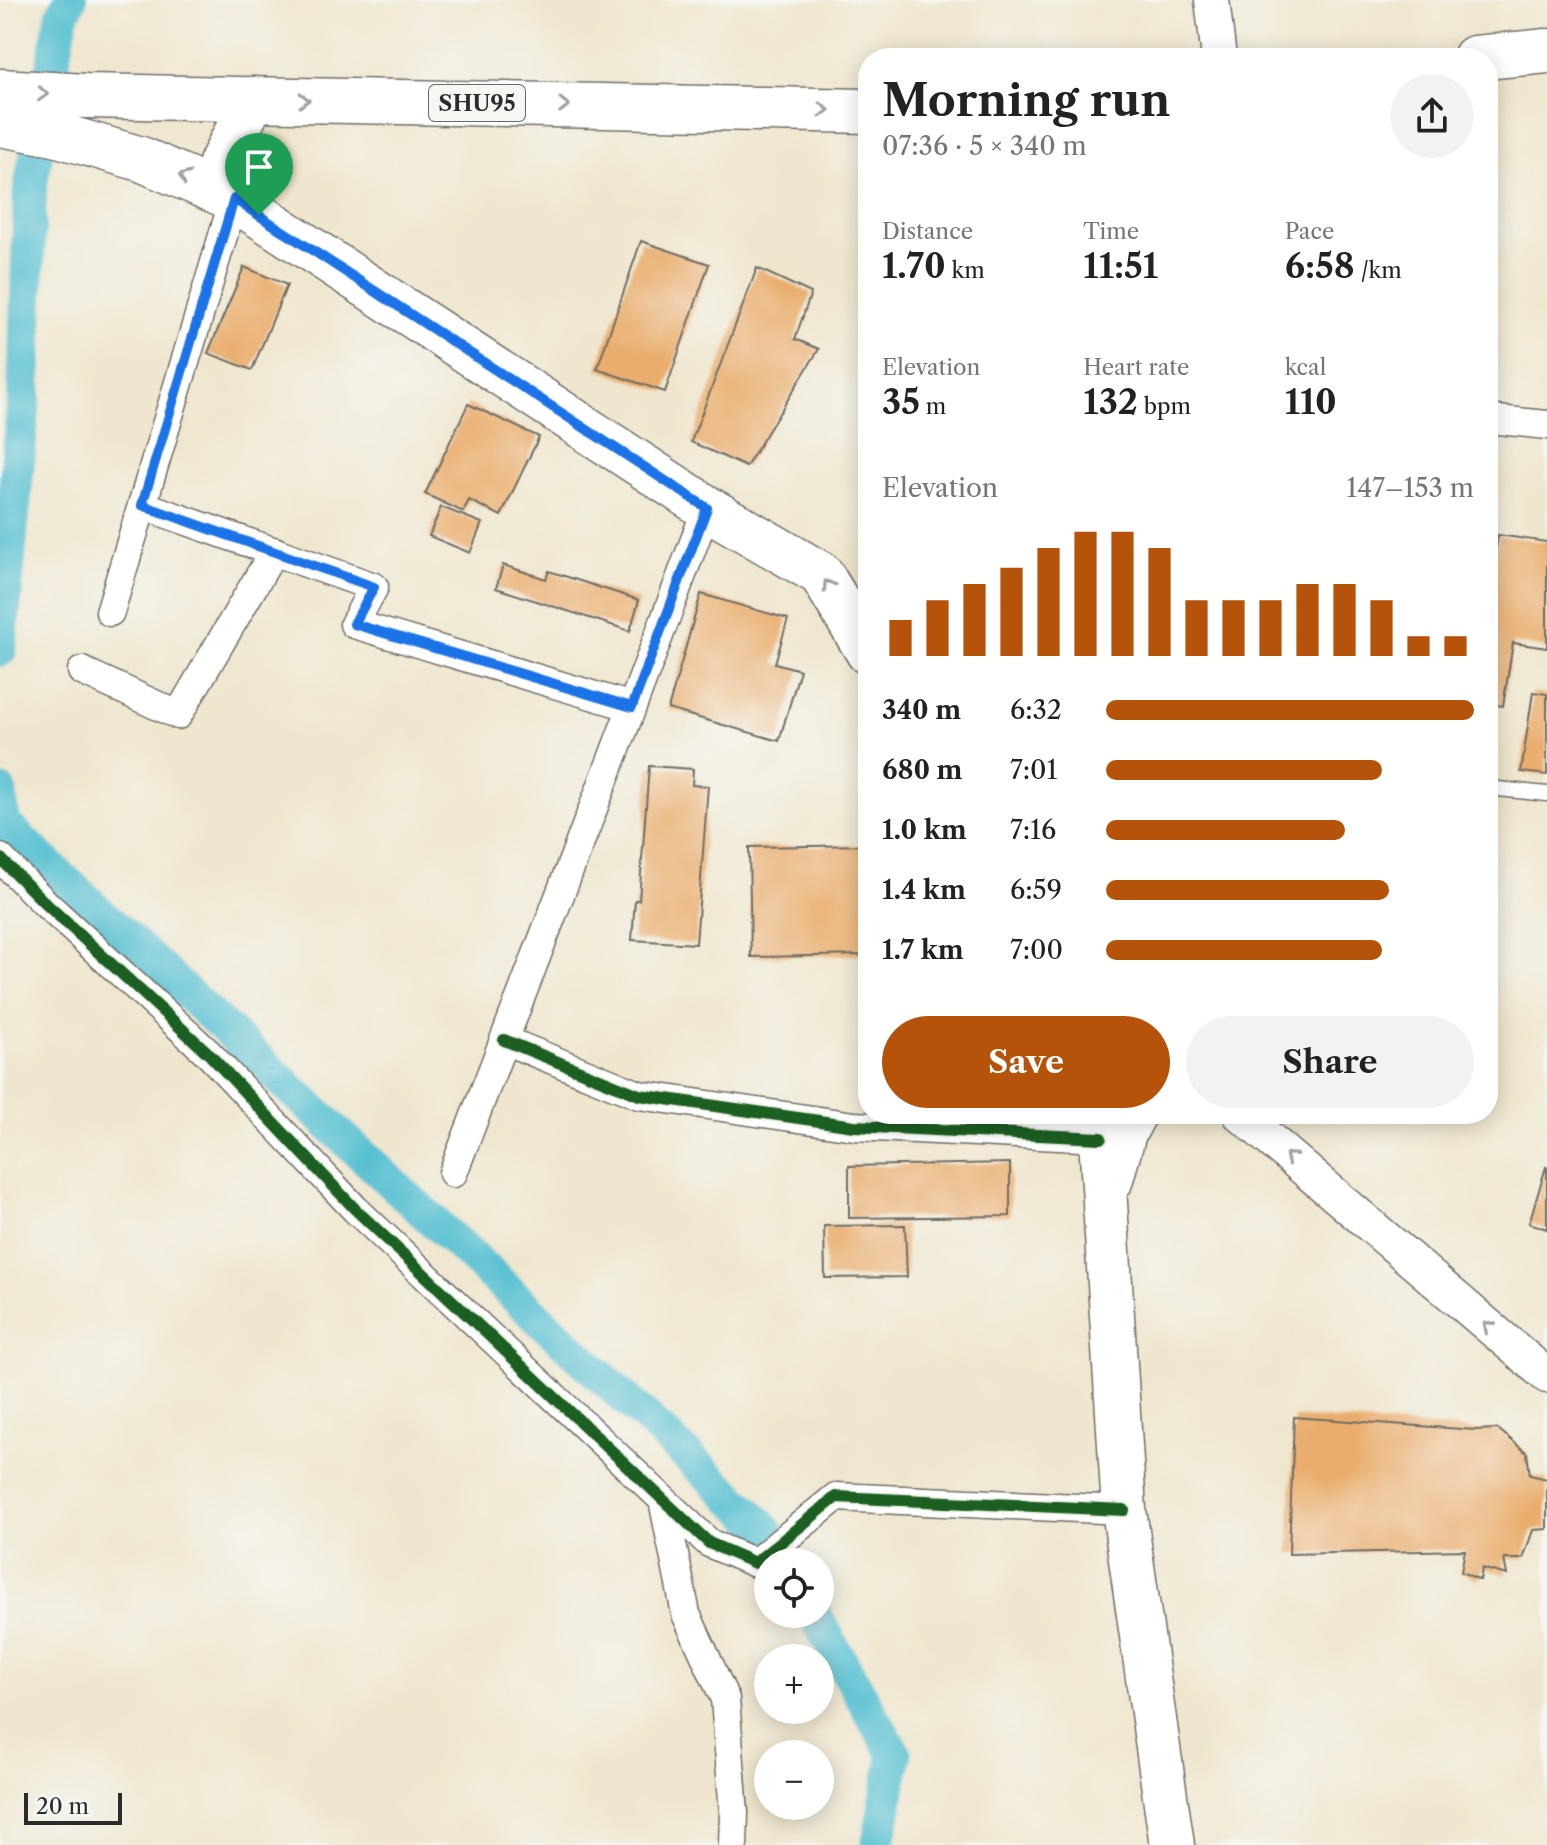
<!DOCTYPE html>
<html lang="en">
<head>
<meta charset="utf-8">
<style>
	:root { --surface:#fff; --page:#f2f2f2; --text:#222; --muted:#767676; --accent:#b45309 }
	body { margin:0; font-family:"Libre Caslon Text",serif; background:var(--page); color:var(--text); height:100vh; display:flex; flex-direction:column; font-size:30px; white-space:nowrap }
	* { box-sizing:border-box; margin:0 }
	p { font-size:26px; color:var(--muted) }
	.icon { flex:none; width:44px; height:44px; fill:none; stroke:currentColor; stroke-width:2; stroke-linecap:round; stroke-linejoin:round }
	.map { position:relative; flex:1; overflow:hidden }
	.side { position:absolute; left:858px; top:48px; width:640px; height:1076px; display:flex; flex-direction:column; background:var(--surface); border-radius:32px; box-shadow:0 4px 20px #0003 }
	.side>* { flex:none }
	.buttons { position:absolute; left:754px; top:1548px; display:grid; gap:16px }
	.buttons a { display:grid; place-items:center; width:80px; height:80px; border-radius:50%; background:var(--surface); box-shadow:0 4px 20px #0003; font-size:40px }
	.scale { position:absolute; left:24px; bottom:20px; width:98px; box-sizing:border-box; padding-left:8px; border:4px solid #2b2b2b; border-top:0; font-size:22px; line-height:28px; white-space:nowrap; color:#2b2b2b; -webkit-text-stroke:6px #f6f6f2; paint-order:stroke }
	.pin { position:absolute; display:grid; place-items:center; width:68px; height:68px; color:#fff; margin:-82px -34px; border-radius:50% 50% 50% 0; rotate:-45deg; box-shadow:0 0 8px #0007 }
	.pin .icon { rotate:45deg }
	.round { display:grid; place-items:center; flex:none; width:84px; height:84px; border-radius:42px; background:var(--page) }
	.overview { display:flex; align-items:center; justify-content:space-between; height:136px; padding:0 24px }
	h1 { font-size:44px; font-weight:700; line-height:60px }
	.stats { display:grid; grid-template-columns:repeat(3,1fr); gap:12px; height:136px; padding:8px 24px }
	.stats div { display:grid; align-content:center }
	.stats b { font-size:34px; font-weight:700 }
	.stats small { font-size:22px; font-weight:400 }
	.stats p { font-size:22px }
	.chart { height:224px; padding:16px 24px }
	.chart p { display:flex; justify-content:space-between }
	.chart svg { width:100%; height:144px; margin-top:8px; stroke:var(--accent); stroke-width:6 }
	.action { display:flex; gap:16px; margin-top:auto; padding:16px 24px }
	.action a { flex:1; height:92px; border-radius:48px; background:var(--accent); color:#fff; font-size:32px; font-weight:700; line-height:92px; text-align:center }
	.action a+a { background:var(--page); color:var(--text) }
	ul { padding:0 24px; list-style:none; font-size:26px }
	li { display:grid; grid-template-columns:128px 96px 1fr; align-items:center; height:60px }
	li i { height:20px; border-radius:10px; background:var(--accent) }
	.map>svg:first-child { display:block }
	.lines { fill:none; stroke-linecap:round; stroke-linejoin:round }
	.canal { stroke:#56c0d1; stroke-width:34 }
	.building { fill:#eaad6d }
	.service-casing { stroke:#706c64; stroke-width:17 }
	.minor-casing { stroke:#706c64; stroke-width:31 }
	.tertiary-casing { stroke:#706c64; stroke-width:37 }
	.primary-casing { stroke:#706c64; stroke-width:47 }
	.service { stroke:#fff; stroke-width:14 }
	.minor { stroke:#fff; stroke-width:28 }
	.tertiary { stroke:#fff; stroke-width:34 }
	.primary { stroke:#fff; stroke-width:44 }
	.cycleway-casing { stroke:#f6f6f2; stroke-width:17 }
	.cycleway { stroke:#1b5e20; stroke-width:12 }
	.oneway { stroke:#a0a0a0 }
	.route-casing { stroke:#fff; stroke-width:16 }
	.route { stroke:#1a73e8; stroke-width:10 }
	.labels { text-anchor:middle; stroke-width:7; stroke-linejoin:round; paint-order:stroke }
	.shield { fill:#f6f6f2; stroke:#686867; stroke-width:2 }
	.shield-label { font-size:22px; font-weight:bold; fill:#2b2b2b }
</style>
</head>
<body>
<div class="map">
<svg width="1547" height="1845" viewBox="0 0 1547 1845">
	<rect width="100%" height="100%" fill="#f6f6f2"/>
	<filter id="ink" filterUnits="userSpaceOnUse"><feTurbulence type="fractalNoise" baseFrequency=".0125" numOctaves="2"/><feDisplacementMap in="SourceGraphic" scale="16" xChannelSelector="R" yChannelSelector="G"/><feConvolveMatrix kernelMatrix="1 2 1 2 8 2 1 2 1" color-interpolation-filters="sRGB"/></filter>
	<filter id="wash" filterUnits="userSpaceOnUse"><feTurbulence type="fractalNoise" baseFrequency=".006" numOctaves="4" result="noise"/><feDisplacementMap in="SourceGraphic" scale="32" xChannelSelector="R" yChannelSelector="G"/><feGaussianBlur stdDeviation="1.8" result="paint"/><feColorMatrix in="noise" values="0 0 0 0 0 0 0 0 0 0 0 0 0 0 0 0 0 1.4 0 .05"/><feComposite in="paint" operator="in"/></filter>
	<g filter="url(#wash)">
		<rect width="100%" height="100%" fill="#efe6cd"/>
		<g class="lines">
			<path class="canal" d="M 0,650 L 24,398 L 30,188 L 62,16 L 70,0
				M 0,792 L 4,824 L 764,1527 L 784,1562
				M 814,1614 L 895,1755 L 878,1845"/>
		</g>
		<g id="blocks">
			<path class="building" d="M 641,241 L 709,264 L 665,392 L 597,369 Z
				M 244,267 L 287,285 L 252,370 L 208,353 Z
				M 757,268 L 811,293 L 795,339 L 819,349 L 746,467 L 691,442 Z
				M 468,404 L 539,437 L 501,516 L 469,500 L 463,512 L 425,494 Z
				M 441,507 L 482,523 L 470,553 L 429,536 Z
				M 1498,535 L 1547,542 L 1547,648 L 1513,643 L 1503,706 L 1488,704 L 1488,590 L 1490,590 Z
				M 503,565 L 546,579 L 549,571 L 639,600 L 630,631 L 496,588 Z
				M 701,594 L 788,619 L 775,663 L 800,670 L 779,741 L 668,709 Z
				M 1533,692 L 1547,694 L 1547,775 L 1521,772 Z
				M 649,766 L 693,769 L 692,785 L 708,786 L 696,944 L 632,940 L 635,900 L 639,900 Z
				M 868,845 L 868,955 L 751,957 L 749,847 Z
				M 1010,1163 L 1010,1216 L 849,1218 L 849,1166 Z
				M 1546,1167 L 1547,1168 L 1547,1229 L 1529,1223 Z
				M 905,1225 L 907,1277 L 825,1278 L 824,1226 Z
				M 1294,1417 L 1475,1430 L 1498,1429 L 1527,1453 L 1530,1475 L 1547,1479 L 1547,1529 L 1533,1530 L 1523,1559 L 1504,1559 L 1507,1575 L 1482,1568 L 1480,1580 L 1461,1572 L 1465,1550 L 1289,1554 Z"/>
		</g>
	</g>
	<g filter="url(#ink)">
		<use href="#blocks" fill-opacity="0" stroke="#706c64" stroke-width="2"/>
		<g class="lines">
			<defs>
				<path id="service" d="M 1488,788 L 1547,794"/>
				<path id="minor" d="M 1488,419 L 1547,425
					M 142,505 L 374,587 L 354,624 L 632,707 L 707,508
					M 110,612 L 234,199
					M 82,671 L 178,715 L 274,551
					M 0,858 L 45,903 L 208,1053 L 355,1209 L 709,1543 L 755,1563 L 836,1497 L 1124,1510
					M 504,1040 L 639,1095 L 854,1126 L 1101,1138
					M 453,1173 L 632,707
					M 663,1500 L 686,1614 L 725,1699 L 734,1813 L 733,1845"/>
				<path id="tertiary" d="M 1212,0 L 1219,58
					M 1240,1114 L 1547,1376"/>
				<path id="primary" d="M 1475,58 L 1547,51
					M 0,91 L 86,96 L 868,111
					M 253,99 L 221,163 L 255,210
					M 0,124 L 55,134 L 141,159 L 234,199 L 707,508 L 821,574 L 868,652
					M 1094,1114 L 1101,1138 L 1124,1510 L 1172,1845
					M 1110,1182 L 1124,1133 L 1134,1114"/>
			</defs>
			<use href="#service" class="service-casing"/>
			<use href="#minor" class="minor-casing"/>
			<use href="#tertiary" class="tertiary-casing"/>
			<use href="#primary" class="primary-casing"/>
			<use href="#service" class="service"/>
			<use href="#minor" class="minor"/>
			<use href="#tertiary" class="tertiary"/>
			<use href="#primary" class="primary"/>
			<defs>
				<path id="cycleway" d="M 142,505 L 374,587 L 354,624 L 632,707 L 707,508
					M 0,858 L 45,903 L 208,1053 L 355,1209 L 709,1543 L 755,1563 L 836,1497 L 1124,1510
					M 504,1040 L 639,1095 L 854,1126 L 1101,1138"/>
			</defs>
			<use href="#cycleway" class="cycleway-casing"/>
			<use href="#cycleway" class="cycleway"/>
		</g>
		<defs><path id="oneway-chevron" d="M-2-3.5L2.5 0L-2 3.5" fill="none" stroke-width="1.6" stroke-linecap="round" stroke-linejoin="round" transform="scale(2)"/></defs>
		<g class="oneway">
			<use href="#oneway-chevron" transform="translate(43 94) rotate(3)"/>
			<use href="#oneway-chevron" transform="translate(304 100) rotate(1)"/>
			<use href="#oneway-chevron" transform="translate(564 105) rotate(1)"/>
			<use href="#oneway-chevron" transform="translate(824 110) rotate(1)"/>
			<use href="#oneway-chevron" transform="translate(184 177) rotate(-157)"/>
			<use href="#oneway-chevron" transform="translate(828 585) rotate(-122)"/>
			<use href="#oneway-chevron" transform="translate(1290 1157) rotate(-139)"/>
			<use href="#oneway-chevron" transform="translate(1488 1326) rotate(-139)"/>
		</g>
	</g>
	<g class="lines" filter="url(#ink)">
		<defs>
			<path id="route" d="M 234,199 L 707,508 L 632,707 L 354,624 L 374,587 L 142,505 Z"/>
		</defs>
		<use href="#route" class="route-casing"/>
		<use href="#route" class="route"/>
	</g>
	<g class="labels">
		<rect class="shield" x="429" y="85" width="96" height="36" rx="6"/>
		<g class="shield-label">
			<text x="477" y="111">SHU95</text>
		</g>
	</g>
</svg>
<div class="buttons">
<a><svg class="icon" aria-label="locate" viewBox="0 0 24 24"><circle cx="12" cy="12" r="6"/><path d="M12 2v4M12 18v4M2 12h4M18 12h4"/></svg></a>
<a>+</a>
<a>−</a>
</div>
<div class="scale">20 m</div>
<div class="pin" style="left:259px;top:215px;background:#1e9e55"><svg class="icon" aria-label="arrive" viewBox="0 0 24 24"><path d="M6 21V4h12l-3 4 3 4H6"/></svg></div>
<section class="side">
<div class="overview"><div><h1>Morning run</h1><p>07:36 · 5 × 340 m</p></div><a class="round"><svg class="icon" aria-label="share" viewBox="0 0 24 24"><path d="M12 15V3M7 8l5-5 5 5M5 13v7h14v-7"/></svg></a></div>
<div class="stats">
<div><p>Distance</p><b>1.70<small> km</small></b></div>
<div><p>Time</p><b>11:51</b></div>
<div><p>Pace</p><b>6:58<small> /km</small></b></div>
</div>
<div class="stats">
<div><p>Elevation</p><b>35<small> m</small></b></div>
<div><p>Heart rate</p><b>132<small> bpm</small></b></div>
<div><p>kcal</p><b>110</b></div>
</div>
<div class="chart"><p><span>Elevation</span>147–153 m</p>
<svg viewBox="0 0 160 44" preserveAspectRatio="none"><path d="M5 44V33M15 44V27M25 44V22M35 44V17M45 44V11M55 44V6M65 44V6M75 44V11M85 44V27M95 44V27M105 44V27M115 44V22M125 44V22M135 44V27M145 44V38M155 44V38"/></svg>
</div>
<ul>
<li><b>340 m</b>6:32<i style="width:100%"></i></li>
<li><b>680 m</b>7:01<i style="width:75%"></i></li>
<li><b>1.0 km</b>7:16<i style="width:65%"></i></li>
<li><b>1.4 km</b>6:59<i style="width:77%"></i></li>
<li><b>1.7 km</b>7:00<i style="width:75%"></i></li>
</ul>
<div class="action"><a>Save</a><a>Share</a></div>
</section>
</div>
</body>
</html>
